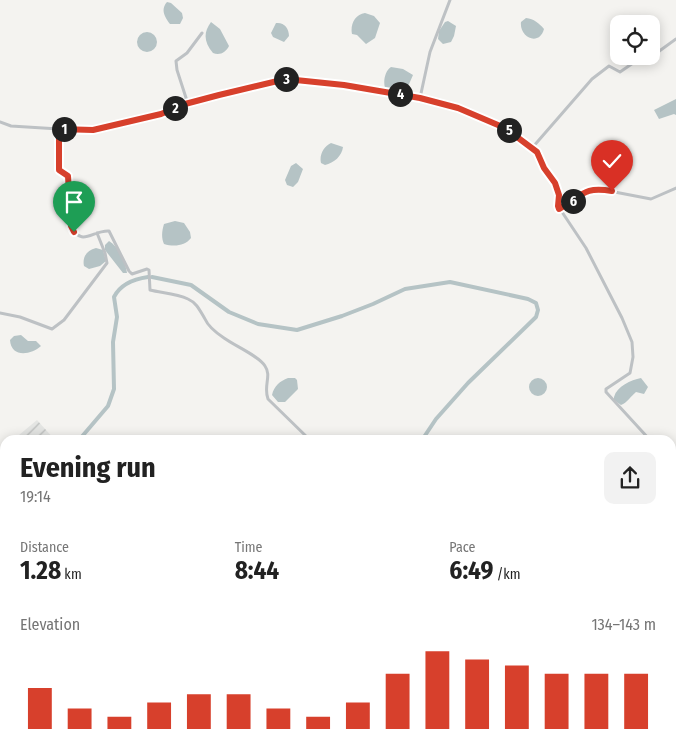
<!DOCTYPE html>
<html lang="en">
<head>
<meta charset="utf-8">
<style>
	:root { --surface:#fff; --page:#f2f2f2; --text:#222; --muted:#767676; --accent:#d7402c }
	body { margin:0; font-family:"Fira Sans Condensed",sans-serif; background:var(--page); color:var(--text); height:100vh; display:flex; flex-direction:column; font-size:19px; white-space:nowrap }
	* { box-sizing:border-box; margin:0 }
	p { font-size:16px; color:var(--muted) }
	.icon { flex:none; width:28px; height:28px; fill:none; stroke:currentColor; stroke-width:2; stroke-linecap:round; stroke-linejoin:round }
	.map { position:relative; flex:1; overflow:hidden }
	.details { position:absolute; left:0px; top:435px; width:676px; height:321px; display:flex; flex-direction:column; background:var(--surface); border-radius:15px 15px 0 0; box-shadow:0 2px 12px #0003 }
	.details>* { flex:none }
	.fabs { position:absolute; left:610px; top:15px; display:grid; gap:10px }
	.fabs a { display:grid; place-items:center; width:50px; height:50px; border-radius:10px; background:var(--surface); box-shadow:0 2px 12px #0003; font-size:25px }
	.pin { position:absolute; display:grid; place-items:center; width:42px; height:42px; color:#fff; margin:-51px -21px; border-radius:50% 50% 50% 0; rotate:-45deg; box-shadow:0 0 5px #0007 }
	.pin .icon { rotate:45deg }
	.km { position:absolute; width:25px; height:25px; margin:-12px; border-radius:50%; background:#222; color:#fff; font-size:14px; line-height:25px; text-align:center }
	.round { display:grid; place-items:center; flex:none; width:52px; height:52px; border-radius:10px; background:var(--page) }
	.summary { display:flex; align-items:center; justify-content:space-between; height:85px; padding:0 20px }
	h1 { font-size:28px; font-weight:700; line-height:38px }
	.stats { display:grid; grid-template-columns:repeat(3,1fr); gap:8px; height:85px; padding:5px 20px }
	.stats div { display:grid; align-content:center }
	.stats b { font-size:25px; font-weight:700 }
	.stats small { font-size:14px; font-weight:400 }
	.stats p { font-size:14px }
	.chart { height:140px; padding:10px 20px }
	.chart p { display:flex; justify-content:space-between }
	.chart svg { width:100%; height:90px; margin-top:5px; stroke:var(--accent); stroke-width:6 }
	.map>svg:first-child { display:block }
	.industrial { fill:url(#industrial-furrows) }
	.water { fill:#b5c3c5 }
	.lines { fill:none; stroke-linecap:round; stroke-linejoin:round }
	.canal { stroke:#b5c3c5; stroke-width:4 }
	.street { stroke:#bdc1c4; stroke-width:3 }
	.route-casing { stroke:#fff; stroke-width:10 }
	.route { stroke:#d7402c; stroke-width:6 }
</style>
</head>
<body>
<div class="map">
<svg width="676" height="756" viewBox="0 0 676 756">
	<defs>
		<pattern id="industrial-furrows" width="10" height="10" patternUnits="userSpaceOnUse" patternTransform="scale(1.25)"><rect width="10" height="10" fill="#e4e5e3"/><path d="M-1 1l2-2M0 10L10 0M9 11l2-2" fill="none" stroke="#bcbebd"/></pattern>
	</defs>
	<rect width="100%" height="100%" fill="#f4f3f0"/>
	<path class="industrial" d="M 37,420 L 55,440 L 13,440 Z"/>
	<path class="water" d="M 167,2 L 171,3 L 182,13 L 183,18 L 180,24 L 170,24 C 165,17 160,10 167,2 Z
		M 365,13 L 374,16 L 380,23 L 375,38 L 366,44 L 357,35 L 352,34 C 350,25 355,14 365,13 Z
		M 526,18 C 534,19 539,23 544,29 C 539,47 519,37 521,22 Z
		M 448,21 L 456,26 L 454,36 L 451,42 L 443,44 L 438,39 L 439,31 L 445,22 Z
		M 211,22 L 220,29 L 229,46 C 226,52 220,56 213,53 C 204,42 203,33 211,22 Z
		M 276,23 C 284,22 289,28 289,36 L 284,42 L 273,37 L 271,33 Z
		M137 42a10 10 0 1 1 20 0a10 10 0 1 1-20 0Z
		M 391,67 L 403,69 L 413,75 L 406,91 L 399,91 L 385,88 C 383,81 385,71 391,67 Z
		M 676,99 L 676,115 L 674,114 L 659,119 L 654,110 Z
		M 331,143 L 343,147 C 342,156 334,163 325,165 L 321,163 C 319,155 324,146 331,143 Z
		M 296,163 L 303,169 L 298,182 L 293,187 L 287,185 L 285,180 L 291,166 Z
		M 175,221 L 184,223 L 190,232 L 191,238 C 185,246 174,247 164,244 C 161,237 162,231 164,224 Z
		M 109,241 C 118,246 126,263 127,273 L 123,273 L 105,250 L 105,245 Z
		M 96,248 L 103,250 L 106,261 L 100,266 L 89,269 L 84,266 C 82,257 87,250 96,248 Z
		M 21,335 L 28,341 L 36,341 L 41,346 C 31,355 11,358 10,340 L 14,336 Z
		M529 387a9 9 0 1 1 18 0a9 9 0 1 1-18 0Z
		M 288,378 L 295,378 L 297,380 L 298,389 L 285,402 L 278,402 L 272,395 C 274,386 280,381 288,378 Z
		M 641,378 L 648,387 L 644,394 L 636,392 C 631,396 627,403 621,405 L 614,400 L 614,397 C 617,386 631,380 641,378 Z"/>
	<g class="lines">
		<path class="canal" d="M 152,277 L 191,285 L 229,312 L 258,324 L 297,330 L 342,316 L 373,304 L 405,289 L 450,282 L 528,299 L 536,303 L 538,310 L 536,317 L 468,383 L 436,419 L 422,440
			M 79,440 L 108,406 L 114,389 L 113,342 L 117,317 L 114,297 C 120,285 134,279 148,277
			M 0,518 L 5,514
			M 568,751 L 572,756"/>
		<path class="street" d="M 450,0 L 430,52 L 420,98 C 460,109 504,121 535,151 C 541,156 542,165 546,171 C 554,182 561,192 558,206 L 586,248 L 622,318 L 632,342 L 633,357 L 630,373 L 606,389 L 606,392 L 650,440
			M 651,56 L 658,52 L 676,39
			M 188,104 L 177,70 L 176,61 L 187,53 L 202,33
			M 0,122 L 11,126 L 59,129 L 59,170 L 68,176 L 71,226 C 82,248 92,230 109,231 L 129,271 L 132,274 L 147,269 L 149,270 L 150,290 C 162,293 176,293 188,299 C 197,303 200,311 205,319 C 208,326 218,334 224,338 C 235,346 259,356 265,366 C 272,376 263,386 268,399 L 310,440
			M 59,129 L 93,130 L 161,114 L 185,104 L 219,95 L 286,79 L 344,85 L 420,98
			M 532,148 L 592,79 L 609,66 L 620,72 L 636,61 L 650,56
			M 559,209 L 572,202 L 579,194 L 589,190 L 599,189 L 651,199 L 676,188
			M 0,313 L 20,317 L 52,329 L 64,320 L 107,263 L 105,253 L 97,233
			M 671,464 L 676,470
			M 0,563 L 5,572
			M 85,751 L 88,756
			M 634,751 L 638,756"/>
	</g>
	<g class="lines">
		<defs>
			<path id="route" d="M 74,232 L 71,226 L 68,176 L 59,170 L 59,129 L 93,130 L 161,114 L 185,104 L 219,95 L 286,79 L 344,85 L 420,98 L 458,108 L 505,128 L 537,152 L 544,168 L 555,183 L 559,195 L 558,206 L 559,209 C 583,196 582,186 612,191"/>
		</defs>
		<use href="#route" class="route-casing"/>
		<use href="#route" class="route"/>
	</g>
</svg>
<div class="fabs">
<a><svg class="icon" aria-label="locate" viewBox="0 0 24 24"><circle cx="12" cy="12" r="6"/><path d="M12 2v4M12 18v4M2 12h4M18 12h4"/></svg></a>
</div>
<div class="pin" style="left:74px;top:232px;background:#1e9e55"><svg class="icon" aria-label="arrive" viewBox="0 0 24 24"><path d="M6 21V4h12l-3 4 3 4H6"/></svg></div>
<div class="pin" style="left:612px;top:191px;background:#d93025"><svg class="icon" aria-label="check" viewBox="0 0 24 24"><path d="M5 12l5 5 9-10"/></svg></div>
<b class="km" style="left:64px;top:129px">1</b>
<b class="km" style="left:175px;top:108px">2</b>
<b class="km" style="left:286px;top:79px">3</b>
<b class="km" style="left:400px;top:94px">4</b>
<b class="km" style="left:509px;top:130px">5</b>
<b class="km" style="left:573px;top:201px">6</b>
<section class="details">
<div class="summary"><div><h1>Evening run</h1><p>19:14</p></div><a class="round"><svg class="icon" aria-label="share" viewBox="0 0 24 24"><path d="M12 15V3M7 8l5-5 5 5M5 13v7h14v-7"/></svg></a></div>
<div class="stats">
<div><p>Distance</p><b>1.28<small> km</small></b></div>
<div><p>Time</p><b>8:44</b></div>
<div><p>Pace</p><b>6:49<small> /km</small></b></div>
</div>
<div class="chart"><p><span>Elevation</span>134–143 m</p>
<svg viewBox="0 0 160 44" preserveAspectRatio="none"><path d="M5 44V24M15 44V34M25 44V38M35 44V31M45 44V27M55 44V27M65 44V34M75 44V38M85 44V31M95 44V17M105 44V6M115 44V10M125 44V13M135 44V17M145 44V17M155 44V17"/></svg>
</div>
</section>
</div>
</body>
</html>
